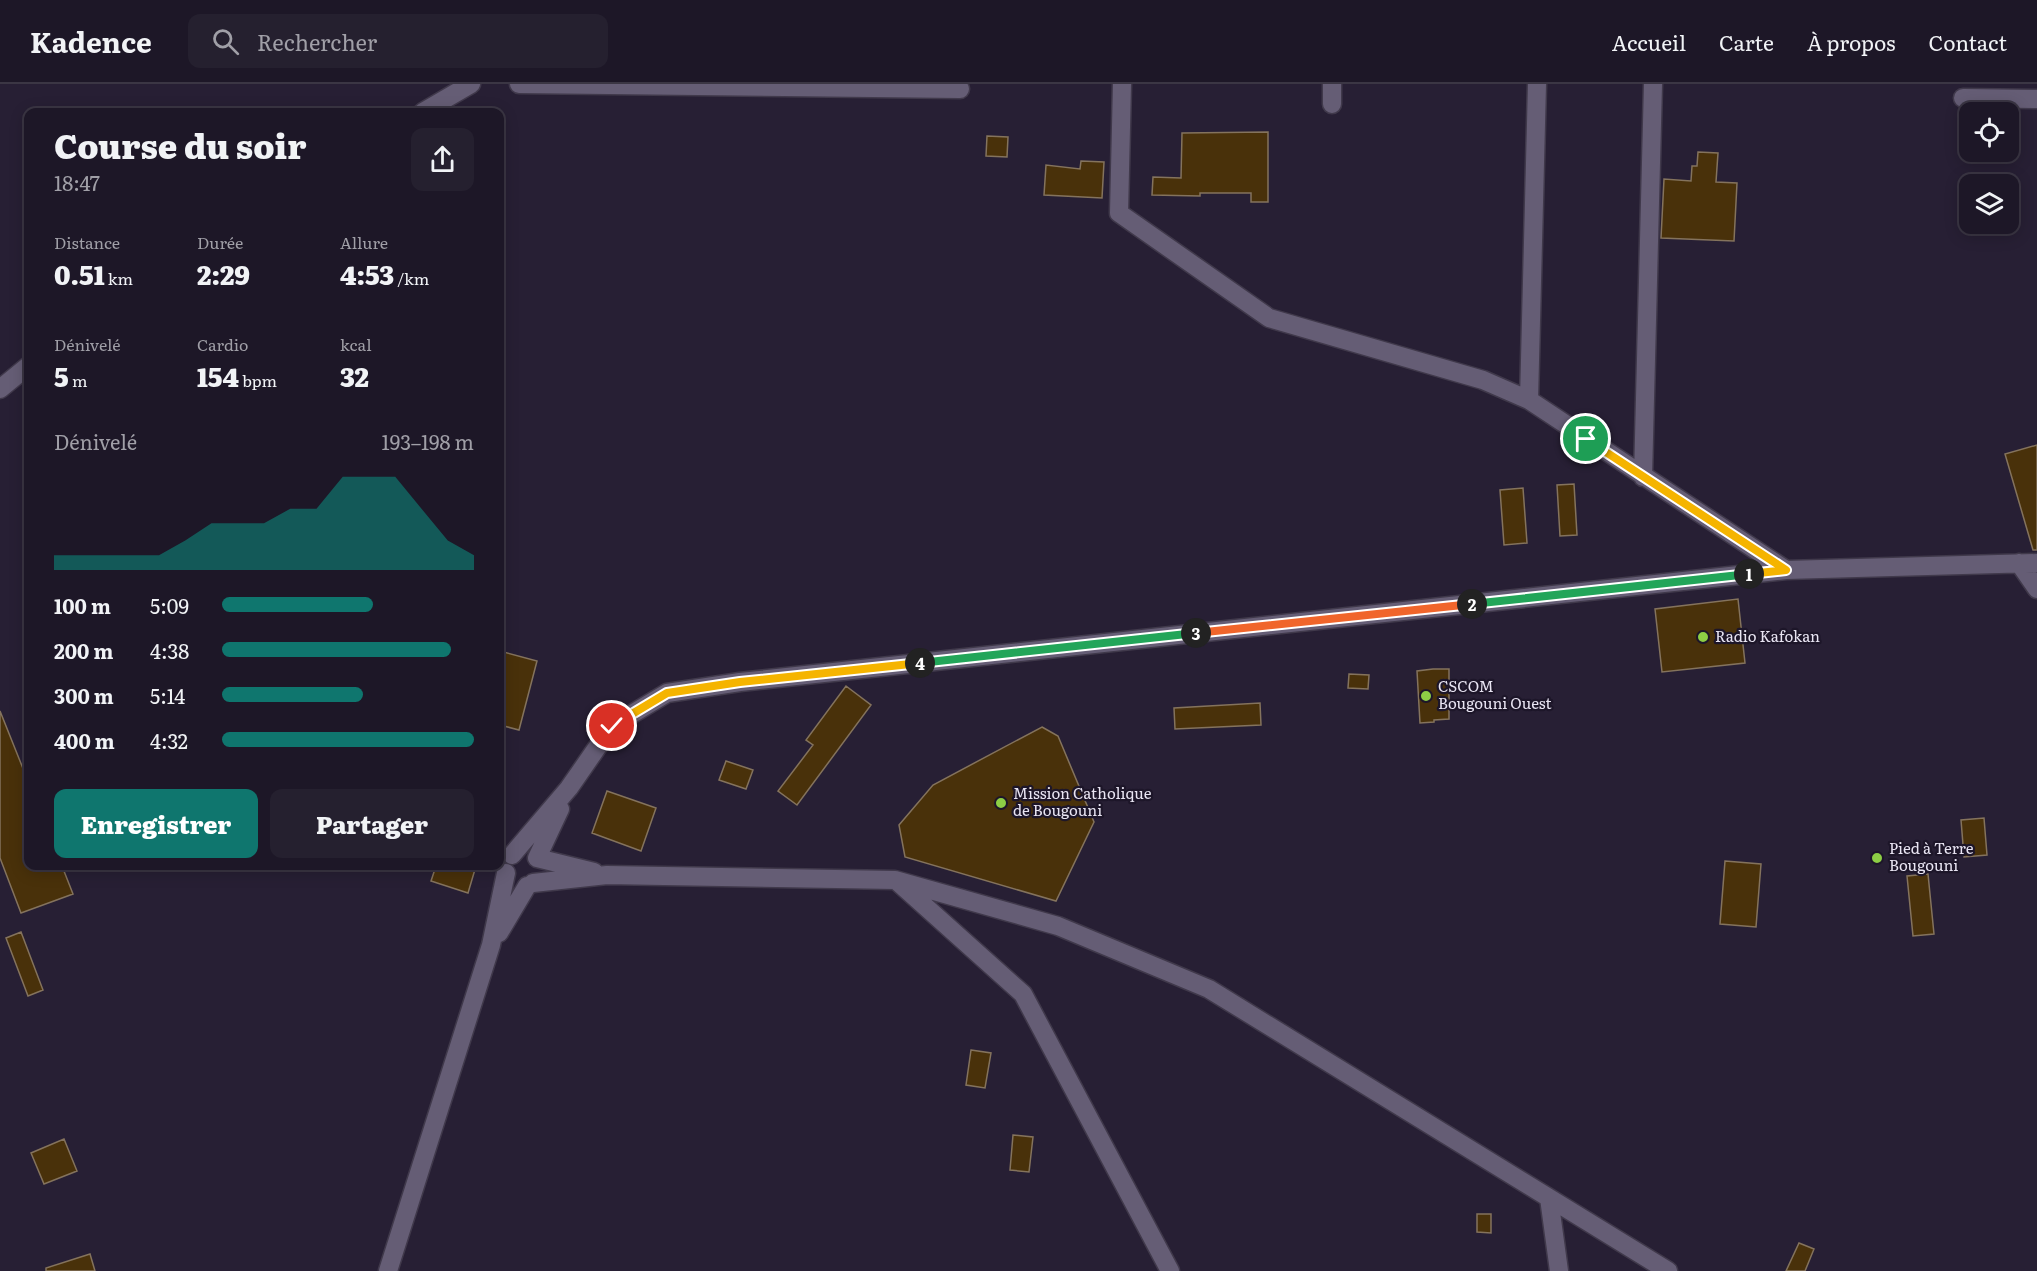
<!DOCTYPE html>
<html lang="fr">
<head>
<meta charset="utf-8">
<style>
	:root { --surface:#1d1727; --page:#25202f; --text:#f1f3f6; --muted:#a09fa7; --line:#3b3644; --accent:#0f766e }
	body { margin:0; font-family:Literata,serif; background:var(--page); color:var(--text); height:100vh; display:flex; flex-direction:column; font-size:22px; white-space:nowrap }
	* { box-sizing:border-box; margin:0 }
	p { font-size:20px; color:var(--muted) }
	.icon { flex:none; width:33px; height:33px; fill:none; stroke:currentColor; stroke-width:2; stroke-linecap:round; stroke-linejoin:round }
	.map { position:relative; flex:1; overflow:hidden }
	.drawer { position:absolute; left:24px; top:24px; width:480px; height:762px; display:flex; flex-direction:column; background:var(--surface); border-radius:12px; box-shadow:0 3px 15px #0003,0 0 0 2px var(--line) }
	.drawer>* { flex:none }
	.fabs { position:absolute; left:1959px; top:18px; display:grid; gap:12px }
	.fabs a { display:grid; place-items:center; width:60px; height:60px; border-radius:12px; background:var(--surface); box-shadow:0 3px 15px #0003,0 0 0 2px var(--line); font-size:30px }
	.pin { position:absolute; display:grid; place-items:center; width:51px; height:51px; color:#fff; margin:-26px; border:3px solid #fff; border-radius:50%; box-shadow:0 2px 6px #0007 }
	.km { position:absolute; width:30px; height:30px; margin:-15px; border-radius:50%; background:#222; color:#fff; font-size:16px; line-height:30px; text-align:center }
	.round { display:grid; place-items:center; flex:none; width:63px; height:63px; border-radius:12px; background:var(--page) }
	.headline { display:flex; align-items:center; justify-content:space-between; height:102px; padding:0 30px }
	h1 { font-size:33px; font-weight:800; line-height:45px }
	.figures { display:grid; grid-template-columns:repeat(3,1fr); gap:9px; height:102px; padding:6px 30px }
	.figures div { display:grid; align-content:center }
	.figures b { font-size:26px; font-weight:800 }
	.figures small { font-size:16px; font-weight:400 }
	.figures p { font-size:16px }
	.chart { height:168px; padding:12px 30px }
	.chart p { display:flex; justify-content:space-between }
	.chart svg { width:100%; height:108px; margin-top:6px; fill:var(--accent); opacity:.7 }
	.cta { display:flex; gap:12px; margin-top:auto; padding:12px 30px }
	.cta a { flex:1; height:69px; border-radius:12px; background:var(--accent); color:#fff; font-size:24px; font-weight:800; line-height:69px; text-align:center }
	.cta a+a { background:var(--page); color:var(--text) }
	ul { padding:0 30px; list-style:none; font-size:20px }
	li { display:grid; grid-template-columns:96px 72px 1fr; align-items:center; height:45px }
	li i { height:15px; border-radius:8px; background:var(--accent) }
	header { display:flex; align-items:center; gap:36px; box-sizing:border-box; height:84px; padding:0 30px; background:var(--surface); border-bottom:2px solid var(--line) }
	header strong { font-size:28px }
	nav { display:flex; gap:33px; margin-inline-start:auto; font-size:21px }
	.search { width:420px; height:54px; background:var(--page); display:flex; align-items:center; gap:15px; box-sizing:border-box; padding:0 21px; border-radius:12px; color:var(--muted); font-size:22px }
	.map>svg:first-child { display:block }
	.building { fill:#49310a; stroke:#84735d; stroke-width:1.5 }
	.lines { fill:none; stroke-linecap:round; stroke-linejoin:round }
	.minor-casing { stroke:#40394b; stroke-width:21 }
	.minor { stroke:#655d75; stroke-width:18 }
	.split-1-casing { stroke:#fff; stroke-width:12 }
	.split-2-casing { stroke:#fff; stroke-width:12 }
	.split-3-casing { stroke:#fff; stroke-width:12 }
	.split-4-casing { stroke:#fff; stroke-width:12 }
	.split-5-casing { stroke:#fff; stroke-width:12 }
	.split-1 { stroke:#f5b400; stroke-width:8 }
	.split-2 { stroke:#22a559; stroke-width:8 }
	.split-3 { stroke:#f0652b; stroke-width:8 }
	.split-4 { stroke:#22a559; stroke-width:8 }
	.split-5 { stroke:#f5b400; stroke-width:8 }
	.poi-dot { fill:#8dce45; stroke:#1d1629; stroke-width:2 }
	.labels { text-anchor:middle; stroke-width:4.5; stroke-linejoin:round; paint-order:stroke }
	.poi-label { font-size:15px; fill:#e9e5f3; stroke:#1d1629; text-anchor:start }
</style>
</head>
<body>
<header>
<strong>Kadence</strong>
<div class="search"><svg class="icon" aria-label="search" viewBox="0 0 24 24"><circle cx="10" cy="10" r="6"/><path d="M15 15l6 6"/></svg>Rechercher</div>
<nav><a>Accueil</a><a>Carte</a><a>À propos</a><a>Contact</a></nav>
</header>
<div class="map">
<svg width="2037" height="1187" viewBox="0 0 2037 1187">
	<rect width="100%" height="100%" fill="#271f34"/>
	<path class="building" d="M 1268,48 L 1268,118 L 1251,118 L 1251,109 L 1200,109 L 1200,112 L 1152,111 L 1153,93 L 1181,94 L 1182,49 Z
		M 987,52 L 1008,53 L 1007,73 L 986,72 Z
		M 1698,68 L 1718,69 L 1716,98 L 1737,99 L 1734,157 L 1661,154 L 1664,95 L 1691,97 L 1692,82 L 1697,82 Z
		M 1081,77 L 1104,78 L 1102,114 L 1044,111 L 1046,81 L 1080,85 Z
		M 2037,361 L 2037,466 L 2033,466 L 2005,370 Z
		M 1574,400 L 1577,451 L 1560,452 L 1557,401 Z
		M 1523,404 L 1527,459 L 1504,461 L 1500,406 Z
		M 1738,515 L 1745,579 L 1662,588 L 1655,525 Z
		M 500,567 L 537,577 L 519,646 L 500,641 Z
		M 1433,585 L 1449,585 L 1449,635 L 1434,636 L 1434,638 L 1420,639 L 1417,587 Z
		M 1349,590 L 1369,591 L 1368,605 L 1348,604 Z
		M 846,602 L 871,621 L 797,721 L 778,707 L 813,661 L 806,656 Z
		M 1260,619 L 1261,641 L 1175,645 L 1174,624 Z
		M 0,627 L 28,697 L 28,782 L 62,782 L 73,810 L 21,829 L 0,774 Z
		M 1042,643 L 1058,652 L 1094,738 L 1056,817 L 905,773 L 899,741 L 933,701 Z
		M 726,677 L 753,686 L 746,705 L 719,696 Z
		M 607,707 L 656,724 L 641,767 L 592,749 Z
		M 1984,734 L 1987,771 L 1964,773 L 1961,736 Z
		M 1725,777 L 1761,780 L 1756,843 L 1720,840 Z
		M 436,782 L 476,782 L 468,809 L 431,797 Z
		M 1928,790 L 1934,850 L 1913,852 L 1907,792 Z
		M 21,848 L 43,906 L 28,912 L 6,854 Z
		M 971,966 L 991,969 L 985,1004 L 966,1001 Z
		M 1013,1051 L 1033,1053 L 1029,1088 L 1010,1086 Z
		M 64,1055 L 77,1087 L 44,1100 L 31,1069 Z
		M 1477,1130 L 1491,1130 L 1491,1149 L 1477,1148 Z
		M 1799,1159 L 1814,1165 L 1805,1187 L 1786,1187 Z
		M 90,1170 L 95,1187 L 46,1187 L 46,1184 Z"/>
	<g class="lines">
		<defs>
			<path id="minor" d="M 519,0 L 960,5
				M 1122,0 L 1119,129 L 1269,234 L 1483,296 L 1529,316 L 1786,486
				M 1963,14 L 2037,15
				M 1332,20 L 1332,0
				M 423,28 L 471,0
				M 0,305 L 28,282
				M 1529,316 L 1537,0
				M 1643,393 L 1653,0
				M 2019,479 L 2037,505
				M 560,725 L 537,774 L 594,788
				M 512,771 L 569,704 L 612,642 L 667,609 L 740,598 L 1786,486 L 2037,479
				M 898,798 L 1023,910 L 1170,1187
				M 533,799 L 607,791 L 895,796 L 1058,842 L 1209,905 L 1668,1187
				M 499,849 L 527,802
				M 1549,1114 L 1559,1187
				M 388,1187 L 491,861 L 506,789"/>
		</defs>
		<use href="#minor" class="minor-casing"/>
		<use href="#minor" class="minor"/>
	</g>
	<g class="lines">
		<defs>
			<path id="split-1" d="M 1586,355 L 1786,486 L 1749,490"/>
			<path id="split-2" d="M 1472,520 L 1749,490"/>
			<path id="split-3" d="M 1196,549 L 1472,520"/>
			<path id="split-4" d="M 920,579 L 1196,549"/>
			<path id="split-5" d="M 612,642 L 667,609 L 740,598 L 920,579"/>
		</defs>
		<use href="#split-1" class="split-1-casing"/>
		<use href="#split-2" class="split-2-casing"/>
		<use href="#split-3" class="split-3-casing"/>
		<use href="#split-4" class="split-4-casing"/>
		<use href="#split-5" class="split-5-casing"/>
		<use href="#split-1" class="split-1"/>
		<use href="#split-2" class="split-2"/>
		<use href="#split-3" class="split-3"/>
		<use href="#split-4" class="split-4"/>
		<use href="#split-5" class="split-5"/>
	</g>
	<g class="poi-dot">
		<circle cx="1703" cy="553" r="6"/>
		<circle cx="1426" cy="612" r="6"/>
		<circle cx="1001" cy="719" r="6"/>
		<circle cx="1877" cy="774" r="6"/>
	</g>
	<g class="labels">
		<g class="poi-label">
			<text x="1715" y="558">Radio Kafokan</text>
			<text x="1438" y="608">CSCOM<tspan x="1438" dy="17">Bougouni Ouest</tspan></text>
			<text x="1013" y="715">Mission Catholique<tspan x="1013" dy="17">de Bougouni</tspan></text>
			<text x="1889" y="770">Pied à Terre<tspan x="1889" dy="17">Bougouni</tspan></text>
		</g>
	</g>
</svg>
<div class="fabs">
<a><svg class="icon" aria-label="locate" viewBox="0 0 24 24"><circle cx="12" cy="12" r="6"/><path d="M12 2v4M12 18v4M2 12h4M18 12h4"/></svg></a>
<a><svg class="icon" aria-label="layers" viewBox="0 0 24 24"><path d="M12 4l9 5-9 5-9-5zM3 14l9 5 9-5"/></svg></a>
</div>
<div class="pin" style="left:1586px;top:355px;background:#1e9e55"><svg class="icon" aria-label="arrive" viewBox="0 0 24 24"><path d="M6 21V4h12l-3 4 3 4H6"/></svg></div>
<div class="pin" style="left:612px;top:642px;background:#d93025"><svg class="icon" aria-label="check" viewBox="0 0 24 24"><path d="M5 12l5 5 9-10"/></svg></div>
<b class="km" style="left:1749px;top:490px">1</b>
<b class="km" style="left:1472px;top:520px">2</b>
<b class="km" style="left:1196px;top:549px">3</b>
<b class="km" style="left:920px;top:579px">4</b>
<section class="drawer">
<div class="headline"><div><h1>Course du soir</h1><p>18:47</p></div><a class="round"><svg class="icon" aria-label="share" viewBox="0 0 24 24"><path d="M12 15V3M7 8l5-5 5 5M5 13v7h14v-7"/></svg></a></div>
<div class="figures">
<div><p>Distance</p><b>0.51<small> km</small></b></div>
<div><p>Durée</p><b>2:29</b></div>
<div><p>Allure</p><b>4:53<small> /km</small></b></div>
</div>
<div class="figures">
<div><p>Dénivelé</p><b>5<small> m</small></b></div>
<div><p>Cardio</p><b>154<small> bpm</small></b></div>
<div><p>kcal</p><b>32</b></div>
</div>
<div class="chart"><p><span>Dénivelé</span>193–198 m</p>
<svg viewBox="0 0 160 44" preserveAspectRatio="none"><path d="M0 44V38L10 38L20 38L30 38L40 38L50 32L60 25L70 25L80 25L90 19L100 19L110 6L120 6L130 6L140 19L150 32L160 38V44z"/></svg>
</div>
<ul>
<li><b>100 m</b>5:09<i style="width:60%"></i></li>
<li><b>200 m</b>4:38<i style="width:91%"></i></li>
<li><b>300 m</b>5:14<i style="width:56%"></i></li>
<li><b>400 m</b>4:32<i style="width:100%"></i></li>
</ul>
<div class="cta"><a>Enregistrer</a><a>Partager</a></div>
</section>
</div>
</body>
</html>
